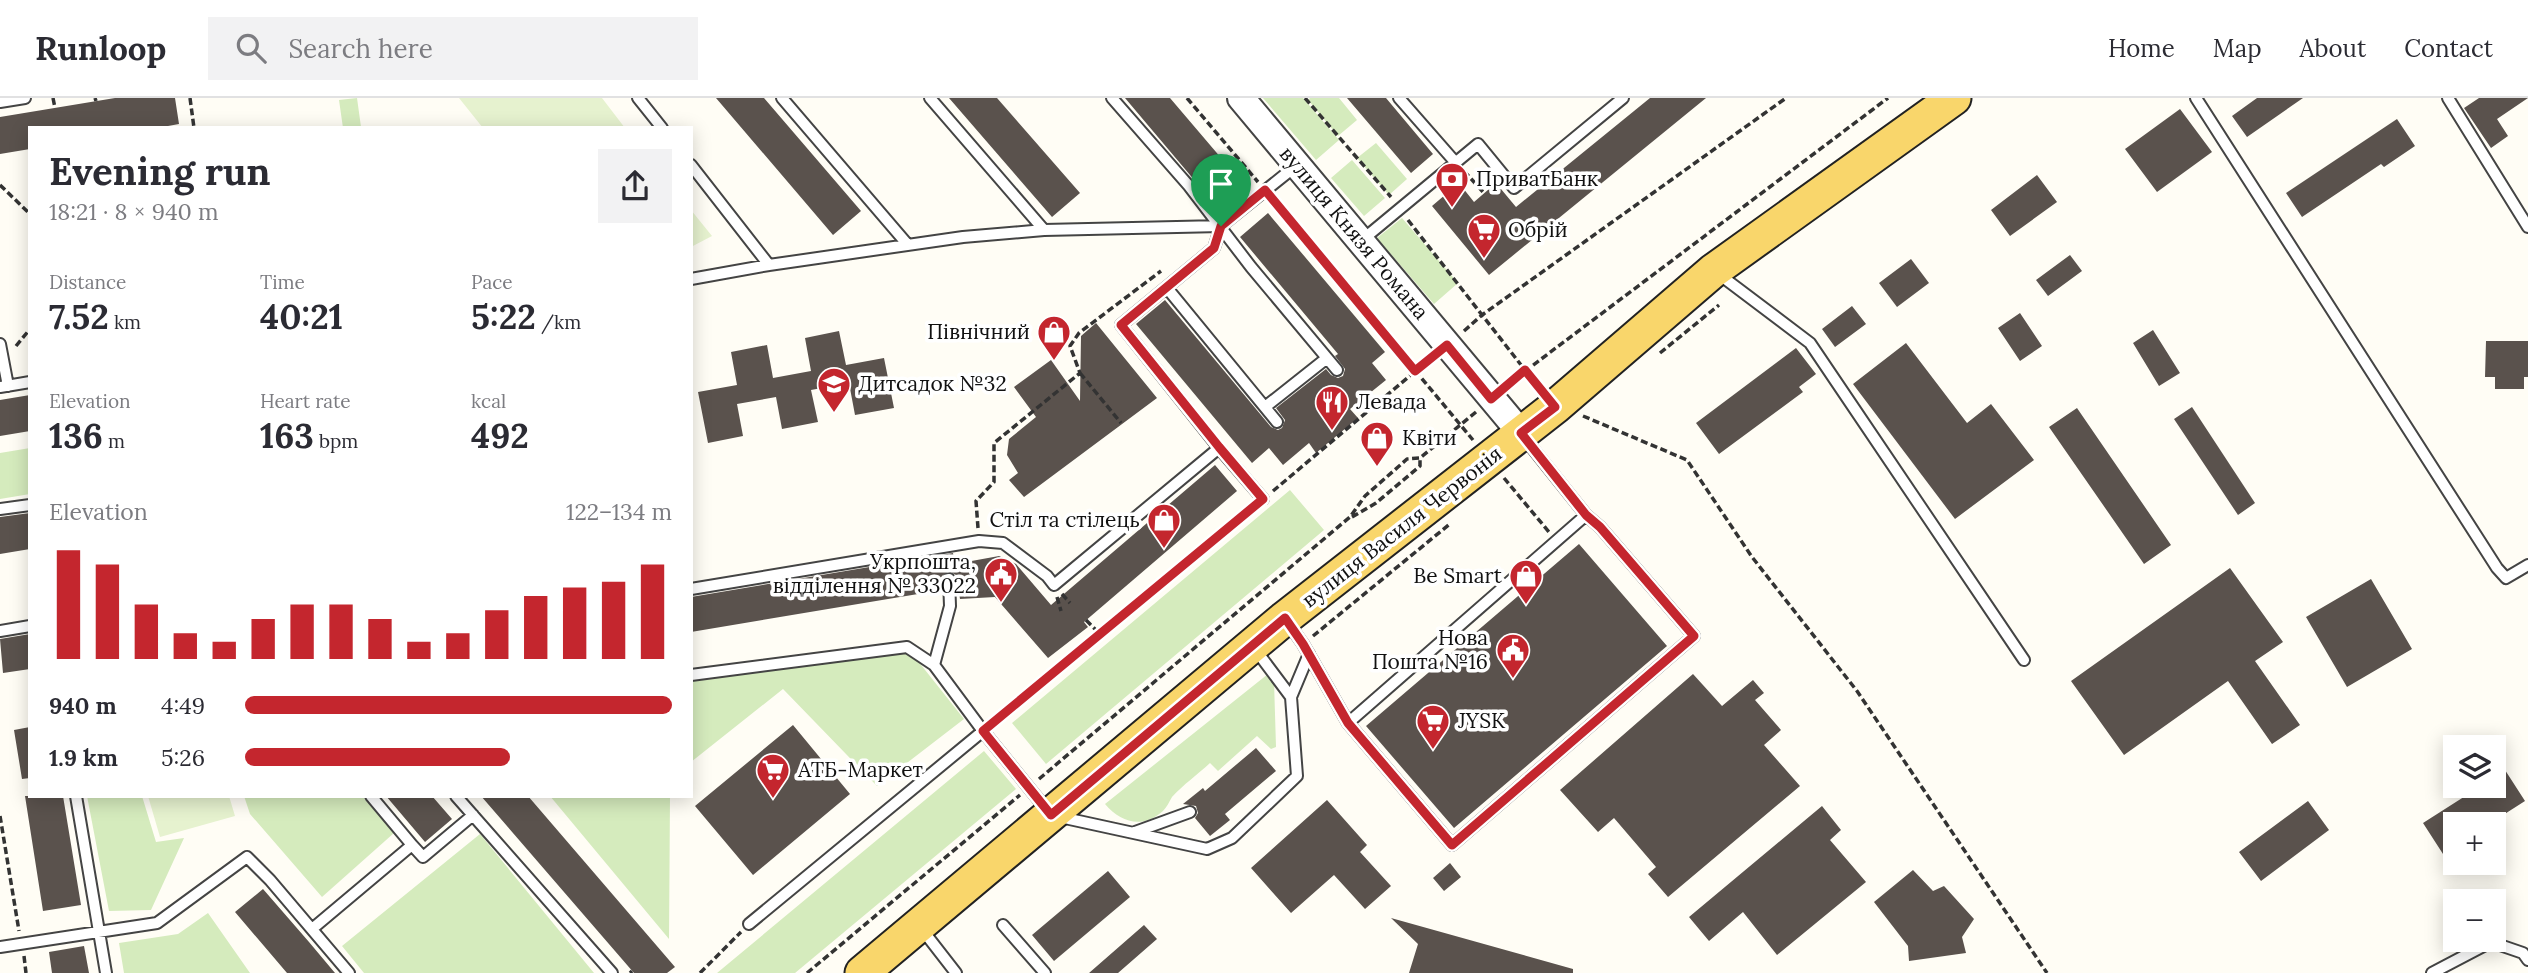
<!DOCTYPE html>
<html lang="en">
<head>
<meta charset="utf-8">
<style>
	:root { --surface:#fff; --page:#f2f2f3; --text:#2b2b33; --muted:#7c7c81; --line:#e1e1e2; --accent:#c4262e }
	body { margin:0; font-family:Lora,serif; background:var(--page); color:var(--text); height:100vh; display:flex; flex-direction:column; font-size:26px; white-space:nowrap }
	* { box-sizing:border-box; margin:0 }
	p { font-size:23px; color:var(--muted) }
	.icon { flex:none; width:38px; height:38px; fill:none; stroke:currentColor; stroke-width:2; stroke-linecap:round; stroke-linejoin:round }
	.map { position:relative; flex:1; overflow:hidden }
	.drawer { position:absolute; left:28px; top:28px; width:665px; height:672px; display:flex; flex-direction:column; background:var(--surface); border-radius:0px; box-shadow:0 4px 18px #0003 }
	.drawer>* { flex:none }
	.buttons { position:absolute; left:2443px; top:637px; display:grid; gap:14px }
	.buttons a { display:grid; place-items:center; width:63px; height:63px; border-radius:0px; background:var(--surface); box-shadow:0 4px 18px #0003; font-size:35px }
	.pin { position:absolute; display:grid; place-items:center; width:60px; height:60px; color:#fff; margin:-72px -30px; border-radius:50% 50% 50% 0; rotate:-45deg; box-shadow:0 0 7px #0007 }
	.pin .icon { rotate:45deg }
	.round { display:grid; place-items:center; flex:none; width:74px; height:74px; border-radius:0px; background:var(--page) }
	.headline { display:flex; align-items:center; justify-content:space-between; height:119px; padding:0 21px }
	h1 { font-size:38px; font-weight:800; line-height:52px }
	.stats { display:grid; grid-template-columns:repeat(3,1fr); gap:10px; height:119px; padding:7px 21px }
	.stats div { display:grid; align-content:center }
	.stats b { font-size:35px; font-weight:800 }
	.stats small { font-size:19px; font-weight:400 }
	.stats p { font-size:19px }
	.chart { height:196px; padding:14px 21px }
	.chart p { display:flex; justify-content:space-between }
	.chart svg { width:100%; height:126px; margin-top:7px; stroke:var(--accent); stroke-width:6 }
	ul { padding:0 21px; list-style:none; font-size:23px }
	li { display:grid; grid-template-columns:112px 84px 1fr; align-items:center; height:52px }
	li i { height:18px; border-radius:9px; background:var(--accent) }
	header { display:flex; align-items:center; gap:42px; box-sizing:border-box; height:98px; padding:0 35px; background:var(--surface); border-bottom:2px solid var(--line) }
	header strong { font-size:33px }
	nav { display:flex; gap:38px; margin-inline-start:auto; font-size:24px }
	.search { width:490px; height:63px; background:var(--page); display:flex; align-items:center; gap:18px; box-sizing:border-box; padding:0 24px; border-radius:0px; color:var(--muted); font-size:26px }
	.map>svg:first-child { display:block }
	.green { fill:#d5ebbd }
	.pitch { fill:#e6f2cf }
	.building { fill:#5a524d }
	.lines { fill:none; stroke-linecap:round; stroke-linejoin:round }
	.service-casing { stroke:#444; stroke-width:14 }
	.tertiary-casing { stroke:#444; stroke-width:30 }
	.primary-casing { stroke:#222; stroke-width:37 }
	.path { stroke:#333; stroke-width:3.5; stroke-dasharray:7 3.5; stroke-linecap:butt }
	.service { stroke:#fff; stroke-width:10 }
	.tertiary { stroke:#fff; stroke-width:26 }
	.primary { stroke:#f9d66b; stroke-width:33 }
	.route-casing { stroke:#fff; stroke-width:14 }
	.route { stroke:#c4262e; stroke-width:9 }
	.labels { text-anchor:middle; stroke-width:7; stroke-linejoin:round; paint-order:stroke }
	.poi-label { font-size:21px; fill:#111; stroke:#fff; text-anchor:start }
	.street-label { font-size:21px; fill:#111; stroke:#fff }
</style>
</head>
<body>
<header>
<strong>Runloop</strong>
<div class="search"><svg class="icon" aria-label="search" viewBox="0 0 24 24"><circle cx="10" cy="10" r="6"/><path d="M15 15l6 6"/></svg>Search here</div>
<nav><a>Home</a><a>Map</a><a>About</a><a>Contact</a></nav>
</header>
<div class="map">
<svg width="2528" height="875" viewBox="0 0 2528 875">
	<rect width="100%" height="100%" fill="#fffdf5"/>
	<path class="green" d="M 357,0 L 361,29 L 343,30 L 339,2 Z
		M 1263,0 L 1303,0 L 1339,42 L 1316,62 Z
		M 1310,0 L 1339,0 L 1357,22 L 1338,38 L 1308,2 Z
		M 1376,45 L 1407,81 L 1389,97 L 1357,60 Z
		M 1352,62 L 1385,100 L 1364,118 L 1331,80 Z
		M 1402,120 L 1458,185 L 1434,206 L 1377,140 Z
		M 30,350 L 30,396 L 0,401 L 0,355 Z
		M 1290,392 L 1324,432 L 1046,666 L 1012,625 Z
		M 910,553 L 964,621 L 877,688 L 783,591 L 691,664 L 691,581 Z
		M 1268,576 L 1274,583 L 1276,649 L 1271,651 L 1257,638 L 1218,673 L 1210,665 C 1198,676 1183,687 1172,699 C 1169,704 1167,709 1163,713 C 1143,731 1121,725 1105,706 Z
		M 984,653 L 1016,691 L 795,875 L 717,875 Z
		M 87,698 L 142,698 L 156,744 L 184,740 L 151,812 L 109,813 Z
		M 244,698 L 362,698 L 394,735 L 322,799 L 250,716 Z
		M 550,698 L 670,698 L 669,841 Z
		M 480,736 L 594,875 L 364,875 L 342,848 Z
		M 208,815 L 250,875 L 124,875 L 119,845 L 178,836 Z"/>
	<path class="pitch" d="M 459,0 L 602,0 L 625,30 L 483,30 Z
		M 691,112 L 712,138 L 691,149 Z
		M 148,698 L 229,698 L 235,718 L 160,739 Z"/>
	<path class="building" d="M 115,0 L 175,0 L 179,26 L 157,30 L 30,30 L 30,51 L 0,56 L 0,19 Z
		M 716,0 L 764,0 L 861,113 L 833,137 Z
		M 949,0 L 997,0 L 1080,95 L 1052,119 Z
		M 1125,0 L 1170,0 L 1239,81 L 1212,103 Z
		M 1347,0 L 1386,0 L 1433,56 L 1411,75 Z
		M 1650,0 L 1706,0 L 1489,177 L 1432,108 L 1459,85 L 1474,104 L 1496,85 L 1516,109 Z
		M 2257,0 L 2303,0 L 2247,39 L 2232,18 Z
		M 2479,0 L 2528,0 L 2497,21 L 2508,38 L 2491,50 L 2464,10 Z
		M 2180,11 L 2212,54 L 2157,94 L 2125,51 Z
		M 2397,21 L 2415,48 L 2384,69 L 2381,66 L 2302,119 L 2286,95 Z
		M 2037,77 L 2057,104 L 2010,138 L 1991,112 Z
		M 1268,115 L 1385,254 L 1372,265 L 1386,282 L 1350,311 L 1358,320 L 1316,355 L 1309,345 L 1283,367 L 1269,350 L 1252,365 L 1136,226 L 1165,202 L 1271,329 L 1278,332 L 1282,330 L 1285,322 L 1276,310 L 1326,271 L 1331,277 L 1338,280 L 1343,278 L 1345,271 L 1335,258 L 1338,256 L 1240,139 Z
		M 2070,157 L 2082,173 L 2048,198 L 2036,182 Z
		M 1911,161 L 1929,185 L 1897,209 L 1879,185 Z
		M 1852,208 L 1866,226 L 1835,249 L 1822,231 Z
		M 2020,215 L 2042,248 L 2020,263 L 1998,230 Z
		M 1096,225 L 1157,300 L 1024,399 L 1009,382 L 1018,375 L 1007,357 L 1009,341 L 1036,319 L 1014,289 L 1051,262 L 1080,303 L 1081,238 Z
		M 2153,232 L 2180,275 L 2159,288 L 2133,245 Z
		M 839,233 L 846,267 L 884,260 L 894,310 L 855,317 L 849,285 L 811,292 L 818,324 L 782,331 L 776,299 L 737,306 L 743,338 L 708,345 L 698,294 L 737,287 L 731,254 L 767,247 L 773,280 L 811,273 L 805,240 Z
		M 2486,243 L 2528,243 L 2528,279 L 2524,279 L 2524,291 L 2495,291 L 2495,279 L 2485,279 Z
		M 1906,245 L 1967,325 L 1991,306 L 2034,362 L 1955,421 L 1853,286 Z
		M 1796,250 L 1816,276 L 1799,289 L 1803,294 L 1719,356 L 1696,325 Z
		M 30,297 L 30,333 L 0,338 L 0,302 Z
		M 2192,309 L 2255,405 L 2238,417 L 2174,321 Z
		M 2077,310 L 2171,447 L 2144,466 L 2049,329 Z
		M 1215,367 L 1237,393 L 1084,524 L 1088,529 L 1048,560 L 995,499 L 960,501 L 956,477 L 949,473 L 942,478 L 942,492 L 691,534 L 691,499 L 953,455 L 955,466 L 999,458 L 1016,466 L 1051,507 Z
		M 30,415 L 30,451 L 0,456 L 0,419 Z
		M 1579,446 L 1667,548 L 1454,730 L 1366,628 Z
		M 2230,470 L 2283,544 L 2255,563 L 2300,627 L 2272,646 L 2228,583 L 2124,657 L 2071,583 Z
		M 2371,481 L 2412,551 L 2347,589 L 2306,519 Z
		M 30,536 L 30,571 L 3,575 L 0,541 Z
		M 1693,576 L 1722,608 L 1753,582 L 1764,595 L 1755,602 L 1781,632 L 1764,647 L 1800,688 L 1668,799 L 1648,776 L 1656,769 L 1614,720 L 1598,734 L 1560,692 Z
		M 793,627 L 850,696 L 753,777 L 695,708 Z
		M 30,629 L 30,680 L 22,681 L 14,632 Z
		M 1256,650 L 1276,673 L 1225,716 L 1230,722 L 1210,738 L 1195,720 L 1198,715 L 1196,708 L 1183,706 L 1203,690 L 1205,693 Z
		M 2505,672 L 2525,703 L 2489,726 L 2455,726 L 2455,748 L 2443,756 L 2423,725 L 2481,688 L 2494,688 L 2494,680 Z
		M 25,698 L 63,698 L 81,807 L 43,813 Z
		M 386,698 L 432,698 L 452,721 L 425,744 Z
		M 481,698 L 528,698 L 675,869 L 667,875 L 634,875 Z
		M 1327,702 L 1367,747 L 1360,754 L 1391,788 L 1365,811 L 1334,777 L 1291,815 L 1251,770 Z
		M 2308,703 L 2329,732 L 2261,783 L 2239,754 Z
		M 1822,708 L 1841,732 L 1830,742 L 1866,784 L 1777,857 L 1743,814 L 1709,843 L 1689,819 Z
		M 1450,765 L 1461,779 L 1444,793 L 1433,780 Z
		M 1913,772 L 1933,793 L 1944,788 L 1974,821 L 1962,839 L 1966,855 L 1909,863 L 1908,848 L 1874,804 Z
		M 1108,773 L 1130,799 L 1054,863 L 1032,837 Z
		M 263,791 L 309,844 L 335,875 L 287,875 L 235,814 Z
		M 1391,820 L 1573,871 L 1573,875 L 1409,875 L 1418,846 Z
		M 1144,827 L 1157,841 L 1118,875 L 1089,875 Z
		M 84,848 L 89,875 L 52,875 L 49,854 Z"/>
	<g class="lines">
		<defs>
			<path id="service" d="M 638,0 L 662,30
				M 782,0 L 908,147
				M 930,0 L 1044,132
				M 1112,0 L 1189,88 L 1251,169 L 1327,260 L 1265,309
				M 1399,0 L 1456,65
				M 2196,0 L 2497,470 L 2506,480 L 2528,467
				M 2448,0 L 2528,129
				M 0,4 L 25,0
				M 691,67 L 769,167 L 963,139 L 1044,132 L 1221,128 L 1297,67
				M 1221,128 L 1214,150 L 1121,227 L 1219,350 L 1263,401
				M 1361,143 L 1478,46 L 1514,90 L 1623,0
				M 1716,174 L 1810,245 L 2024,562
				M 691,181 L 769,167
				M 1167,190 L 1277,324
				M 0,246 L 8,288
				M 1327,260 L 1337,272
				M 0,289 L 30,284
				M 0,411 L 30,407
				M 691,491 L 979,443 L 1003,445 L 1047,478 L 1054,487 L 1219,350
				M 1286,522 L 1303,546 L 1348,625 L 1586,417
				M 0,533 L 30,528
				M 1255,551 L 1291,599
				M 934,567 L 950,508 L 949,481
				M 691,577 L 907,549 L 934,567 L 983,633 L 1051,717 L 1207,751 L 1232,740 L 1297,678 L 1291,599 L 1309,556
				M 1348,625 L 1452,747 L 1694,538 L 1600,429 L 1586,417 L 1522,337
				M 76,698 L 106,875
				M 456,698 L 612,875
				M 1135,734 L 1190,714
				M 412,747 L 423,759 L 473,717
				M 749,826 L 983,633
				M 1003,827 L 1045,875
				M 921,830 L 956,875
				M 312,831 L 412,747 L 371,698
				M 0,849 L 157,825 L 247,759 L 270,782 L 349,875
				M 2432,875 L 2491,844 L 2523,855 L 2528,862"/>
			<path id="tertiary" d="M 1241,0 L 1521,335"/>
			<path id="primary" d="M 862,875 L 1285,520 L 1555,309 L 1713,173 L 1954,0"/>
		</defs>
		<use href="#service" class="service-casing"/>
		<use href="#tertiary" class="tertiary-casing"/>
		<use href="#primary" class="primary-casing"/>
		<path class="path" d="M 53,0 L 55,10
			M 95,0 L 96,3
			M 190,0 L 194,30
			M 1187,0 L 1258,84
			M 1305,0 L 1391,99
			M 1464,73 L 1484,95
			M 0,87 L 30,116
			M 1274,103 L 1473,342
			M 1408,122 L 1539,290
			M 1464,233 L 1482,217 L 1786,0
			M 16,248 L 30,231
			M 1660,255 L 1719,207
			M 1080,275 L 1121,325
			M 1508,286 L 1888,0
			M 1583,318 L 1687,362 L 1752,459 L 1857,593 L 2047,875
			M 1504,380 L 1549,434
			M 1273,393 L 1431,260
			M 1352,419 L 1376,405 L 1420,368 L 1420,360
			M 978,430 L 976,403 L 994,384 L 994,345 L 1080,275 L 1070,248 L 1079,235 L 1161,173
			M 1062,496 L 1070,505
			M 1057,499 L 1061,513
			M 1086,522 L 1100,536
			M 1313,538 L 1451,425
			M 993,625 L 1254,409
			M 1039,681 L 1350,419 L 1365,398 L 1398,369 L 1407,361 L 1420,360 L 1476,314
			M 0,718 L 19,833
			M 24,858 L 26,875
			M 630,875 L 632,873
			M 700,875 L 741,834
			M 807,875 L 1020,697"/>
		<use href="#service" class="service"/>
		<use href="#tertiary" class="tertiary"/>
		<use href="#primary" class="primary"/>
	</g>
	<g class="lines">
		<defs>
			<path id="route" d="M 1265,92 L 1415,273 L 1447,247 L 1491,301 L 1525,272 L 1555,309 L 1521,335 L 1586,417 L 1600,429 L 1694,538 L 1452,747 L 1348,625 L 1303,546 L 1285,520 L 1051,717 L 983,633 L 1263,401 L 1219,349 L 1121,227 L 1214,150 L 1221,128 Z"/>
		</defs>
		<use href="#route" class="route-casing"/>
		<use href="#route" class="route"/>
	</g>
	<defs>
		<symbol id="bank-pin" viewBox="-11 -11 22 30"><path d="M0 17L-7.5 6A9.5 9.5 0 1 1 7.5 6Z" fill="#c4262e" stroke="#fff"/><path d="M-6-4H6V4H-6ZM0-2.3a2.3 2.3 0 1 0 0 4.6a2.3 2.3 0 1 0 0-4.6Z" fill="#fff"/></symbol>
		<symbol id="supermarket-pin" viewBox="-11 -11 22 30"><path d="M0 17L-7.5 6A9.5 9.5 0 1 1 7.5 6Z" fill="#c4262e" stroke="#fff"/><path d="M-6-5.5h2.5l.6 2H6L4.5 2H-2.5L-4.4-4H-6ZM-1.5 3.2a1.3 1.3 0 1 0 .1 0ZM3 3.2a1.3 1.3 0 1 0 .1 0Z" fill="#fff"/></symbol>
		<symbol id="shop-pin" viewBox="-11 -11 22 30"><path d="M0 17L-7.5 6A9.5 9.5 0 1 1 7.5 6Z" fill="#c4262e" stroke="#fff"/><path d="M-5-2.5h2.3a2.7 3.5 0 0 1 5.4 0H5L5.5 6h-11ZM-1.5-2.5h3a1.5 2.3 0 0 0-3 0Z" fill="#fff"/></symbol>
		<symbol id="school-pin" viewBox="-11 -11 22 30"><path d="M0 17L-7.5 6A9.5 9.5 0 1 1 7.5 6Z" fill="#c4262e" stroke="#fff"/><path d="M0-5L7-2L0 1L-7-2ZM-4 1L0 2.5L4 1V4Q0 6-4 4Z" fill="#fff"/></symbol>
		<symbol id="restaurant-pin" viewBox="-11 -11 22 30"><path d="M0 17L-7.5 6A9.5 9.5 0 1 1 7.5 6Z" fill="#c4262e" stroke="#fff"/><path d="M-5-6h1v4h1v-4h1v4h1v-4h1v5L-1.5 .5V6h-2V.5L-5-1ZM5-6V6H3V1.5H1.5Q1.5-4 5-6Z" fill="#fff"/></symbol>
		<symbol id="civic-pin" viewBox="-11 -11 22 30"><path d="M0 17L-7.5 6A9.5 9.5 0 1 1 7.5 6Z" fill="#c4262e" stroke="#fff"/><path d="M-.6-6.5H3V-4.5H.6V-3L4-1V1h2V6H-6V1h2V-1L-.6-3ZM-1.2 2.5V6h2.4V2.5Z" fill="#fff"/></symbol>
	</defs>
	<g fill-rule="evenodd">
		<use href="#bank-pin" x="1433" y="62" width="38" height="52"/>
		<use href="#supermarket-pin" x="1465" y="113" width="38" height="52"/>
		<use href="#shop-pin" x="1035" y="215" width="38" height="52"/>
		<use href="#school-pin" x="815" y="267" width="38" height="52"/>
		<use href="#restaurant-pin" x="1313" y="285" width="38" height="52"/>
		<use href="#shop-pin" x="1358" y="321" width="38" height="52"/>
		<use href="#shop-pin" x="1145" y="403" width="38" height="52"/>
		<use href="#civic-pin" x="982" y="457" width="38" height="52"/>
		<use href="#shop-pin" x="1507" y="459" width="38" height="52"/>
		<use href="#civic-pin" x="1494" y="533" width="38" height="52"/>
		<use href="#supermarket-pin" x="1414" y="604" width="38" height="52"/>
		<use href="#supermarket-pin" x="754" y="653" width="38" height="52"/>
	</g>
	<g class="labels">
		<g class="poi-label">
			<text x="1476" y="88">ПриватБанк</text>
			<text x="1508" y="139">Обрій</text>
			<text x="1030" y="241" text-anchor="end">Північний</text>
			<text x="858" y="293">Дитсадок №32</text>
			<text x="1356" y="311">Левада</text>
			<text x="1402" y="347">Квiти</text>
			<text x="1140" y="429" text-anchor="end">Стіл та стілець</text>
			<text x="976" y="471" text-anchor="end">Укрпошта,<tspan x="976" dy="24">відділення № 33022</tspan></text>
			<text x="1502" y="485" text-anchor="end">Be Smart</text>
			<text x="1488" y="547" text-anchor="end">Нова<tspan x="1488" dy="24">Пошта №16</tspan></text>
			<text x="1458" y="630">JYSK</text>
			<text x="798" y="679">АТБ-Маркет</text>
		</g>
		<g class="street-label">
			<text transform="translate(1354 135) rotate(50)" y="7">вулиця Князя Романа</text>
			<text transform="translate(1402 429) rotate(-38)" y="7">вулиця Василя Червонія</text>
		</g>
	</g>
</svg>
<div class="buttons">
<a><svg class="icon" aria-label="layers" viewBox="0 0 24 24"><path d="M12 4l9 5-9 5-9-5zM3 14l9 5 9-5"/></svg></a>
<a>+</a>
<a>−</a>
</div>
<div class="pin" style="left:1221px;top:128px;background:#1e9e55"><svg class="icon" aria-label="arrive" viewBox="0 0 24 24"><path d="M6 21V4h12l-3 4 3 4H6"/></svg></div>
<section class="drawer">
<div class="headline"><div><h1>Evening run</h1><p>18:21 · 8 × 940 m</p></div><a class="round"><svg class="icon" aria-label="share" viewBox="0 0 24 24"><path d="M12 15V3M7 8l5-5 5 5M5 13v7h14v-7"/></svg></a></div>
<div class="stats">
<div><p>Distance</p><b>7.52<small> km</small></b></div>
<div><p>Time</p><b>40:21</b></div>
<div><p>Pace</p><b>5:22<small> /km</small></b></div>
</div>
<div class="stats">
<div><p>Elevation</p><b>136<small> m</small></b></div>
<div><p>Heart rate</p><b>163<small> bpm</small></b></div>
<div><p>kcal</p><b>492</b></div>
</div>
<div class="chart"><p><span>Elevation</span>122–134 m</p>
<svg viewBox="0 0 160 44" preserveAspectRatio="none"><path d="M5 44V6M15 44V11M25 44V25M35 44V35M45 44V38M55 44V30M65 44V25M75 44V25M85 44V30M95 44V38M105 44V35M115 44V27M125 44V22M135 44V19M145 44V17M155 44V11"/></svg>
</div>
<ul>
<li><b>940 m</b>4:49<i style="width:100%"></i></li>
<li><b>1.9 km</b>5:26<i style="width:62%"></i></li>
</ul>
</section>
</div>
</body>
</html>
